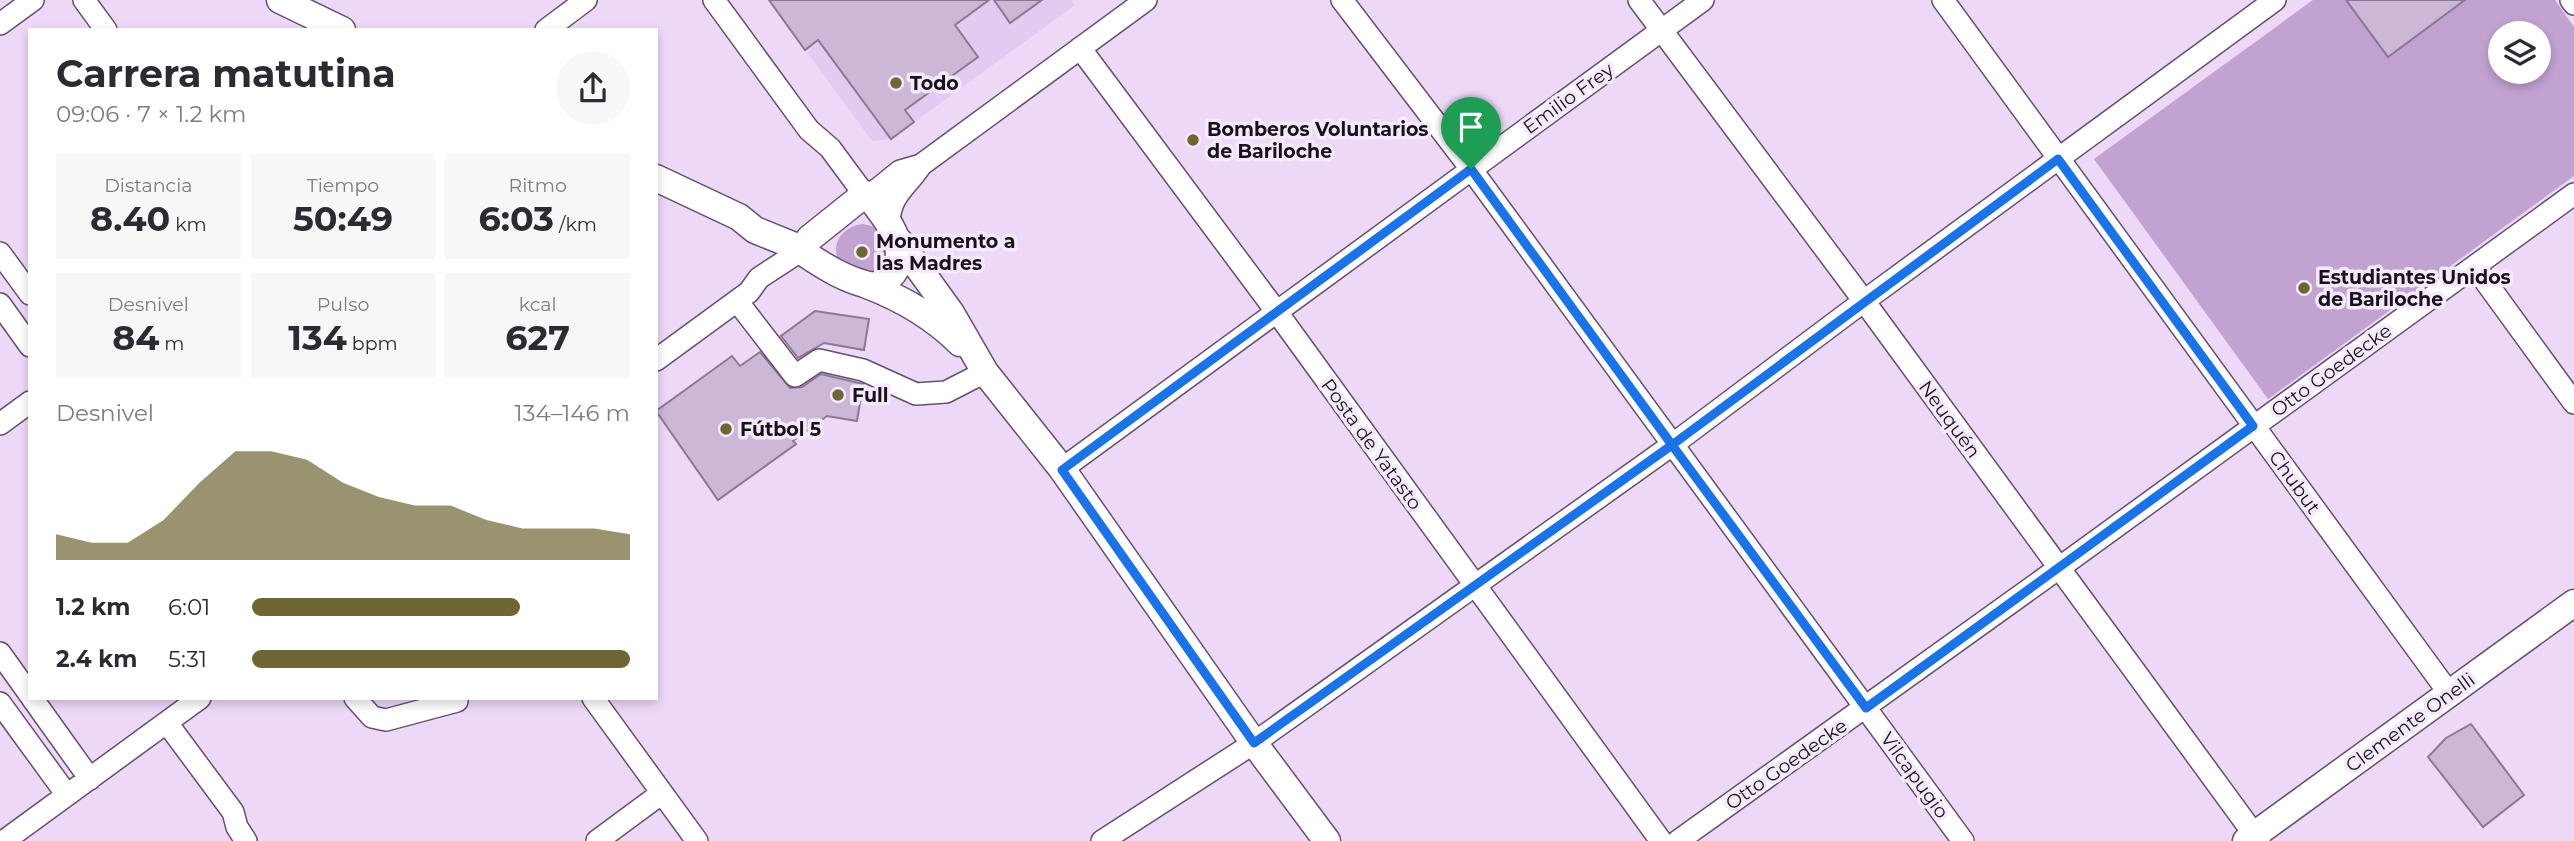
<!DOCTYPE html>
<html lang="es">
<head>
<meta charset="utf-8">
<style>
	:root { --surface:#fff; --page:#f7f7f7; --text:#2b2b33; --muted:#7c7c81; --accent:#6f6633 }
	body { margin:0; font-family:Montserrat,sans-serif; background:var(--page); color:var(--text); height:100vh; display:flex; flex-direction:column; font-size:26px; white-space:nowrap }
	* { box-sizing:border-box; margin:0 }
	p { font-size:23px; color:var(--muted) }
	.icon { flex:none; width:38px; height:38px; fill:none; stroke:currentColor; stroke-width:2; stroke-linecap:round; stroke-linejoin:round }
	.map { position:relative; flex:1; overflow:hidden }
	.panel { position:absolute; left:28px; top:28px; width:630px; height:672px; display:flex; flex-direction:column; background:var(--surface); border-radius:0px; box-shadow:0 4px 10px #0003 }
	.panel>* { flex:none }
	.buttons { position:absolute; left:2488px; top:21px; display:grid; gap:14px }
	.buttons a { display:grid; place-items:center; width:63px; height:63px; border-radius:50%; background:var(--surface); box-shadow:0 4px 10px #0003; font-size:35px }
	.pin { position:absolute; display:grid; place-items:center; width:60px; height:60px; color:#fff; margin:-72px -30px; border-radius:50% 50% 50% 0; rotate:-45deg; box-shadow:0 0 7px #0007 }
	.pin .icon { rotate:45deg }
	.round { display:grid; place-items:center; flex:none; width:74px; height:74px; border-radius:37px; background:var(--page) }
	.head { display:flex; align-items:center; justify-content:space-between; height:119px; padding:0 28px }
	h1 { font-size:38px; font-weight:700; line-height:52px }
	.figures { display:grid; grid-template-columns:repeat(3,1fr); gap:10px; height:119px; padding:7px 28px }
	.figures div { display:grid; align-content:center; border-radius:0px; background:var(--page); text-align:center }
	.figures b { font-size:35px; font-weight:700 }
	.figures small { font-size:19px; font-weight:400 }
	.figures p { font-size:19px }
	.chart { height:196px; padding:14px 28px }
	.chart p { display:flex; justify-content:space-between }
	.chart svg { width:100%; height:126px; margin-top:7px; fill:var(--accent); opacity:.7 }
	ul { padding:0 28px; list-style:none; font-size:23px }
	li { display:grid; grid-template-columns:112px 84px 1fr; align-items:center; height:52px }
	li i { height:18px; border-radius:9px; background:var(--accent) }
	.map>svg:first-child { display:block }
	.built { fill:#e3caf0 }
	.green { fill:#c1a2d1; fill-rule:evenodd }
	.building { fill:#ccb7d7; stroke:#8b7895; stroke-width:2 }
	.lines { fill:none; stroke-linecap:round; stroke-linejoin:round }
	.minor-casing { stroke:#63516c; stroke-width:24 }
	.major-casing { stroke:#63516c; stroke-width:29 }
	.minor { stroke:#fff; stroke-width:21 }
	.major { stroke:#fff; stroke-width:26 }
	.route-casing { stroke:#fff; stroke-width:14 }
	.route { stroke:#1a73e8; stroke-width:9 }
	.poi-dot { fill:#6f6633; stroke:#f5e9fc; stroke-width:2.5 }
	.labels { text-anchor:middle; stroke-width:7; stroke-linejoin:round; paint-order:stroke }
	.poi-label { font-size:19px; font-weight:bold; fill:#18101b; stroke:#f5e9fc; text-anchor:start }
	.street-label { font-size:19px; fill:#18101b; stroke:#f5e9fc }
</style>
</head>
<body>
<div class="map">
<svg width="2574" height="841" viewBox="0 0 2574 841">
	<rect width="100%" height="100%" fill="#edd8f8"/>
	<path class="built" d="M 769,0 L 1071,0 L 1075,5 L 891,139 L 872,141 Z"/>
	<path class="green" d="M 2313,0 L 2555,0 L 2574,27 L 2574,176 L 2268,399 L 2094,159 ZM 2501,33 L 2539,33 L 2539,72 L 2501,72 Z
		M 863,224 C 890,229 887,243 885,265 L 871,276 L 839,262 C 830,243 843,226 863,224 Z"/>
	<path class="building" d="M 769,0 L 989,0 L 955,25 L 978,57 L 905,110 L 914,122 L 891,139 L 818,40 L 805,50 Z
		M 994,0 L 1042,0 L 1010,23 Z
		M 2346,0 L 2465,0 L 2388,57 Z
		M 815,311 L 869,319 L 864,350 L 824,343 L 798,358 L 781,336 Z
		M 760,352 L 790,388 L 802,387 L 821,374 L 863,384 L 857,421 L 827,416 L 793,441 L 796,444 L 718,500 L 656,411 L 732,356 L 740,366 Z
		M 2471,724 L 2524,795 L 2483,827 L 2428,757 L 2446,738 Z"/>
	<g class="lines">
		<defs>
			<path id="minor" d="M 84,0 L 106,30
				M 714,0 L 809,130 L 830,148 L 864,194
				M 1342,0 L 1471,169 L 1963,841
				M 1639,0 L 1864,301 L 2259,841
				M 1943,0 L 2449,693
				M 2571,0 L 2574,4
				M 0,24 L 33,0
				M 546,30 L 586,0
				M 1080,48 L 1276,311 L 1661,841
				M 869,196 L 900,171 L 921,165 L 1146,0
				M 889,223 C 890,194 907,187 921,165
				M 0,253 L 30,294
				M 2475,267 L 2574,403
				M 737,301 L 795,376 L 819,360 L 863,370 L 916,394 L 946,392 L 985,372
				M 0,304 L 30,346
				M 656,360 L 749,292 L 759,278 L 802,250
				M 0,424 L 30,402
				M 1062,469 L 1703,0
				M 0,653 L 30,695
				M 32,698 L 90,779
				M 355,698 L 372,717 L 386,720 L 457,701
				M 593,698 L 697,841
				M 0,703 L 67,795
				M 167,723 L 233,812 L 237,827 L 246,841
				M 4,841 L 200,698
				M 597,841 L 662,793
				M 1102,841 L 1254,743 L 1672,445 L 1864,301 L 2275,0
				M 1678,841 L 2059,568 L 2574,194"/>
			<path id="major" d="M 280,0 L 342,30
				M 656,178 L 739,217 L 755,230 L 802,249 L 804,253 C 825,267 847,281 873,286 C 911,274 901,239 883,215 C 877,207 872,199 865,194 L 810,238 L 802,249
				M 899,241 L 951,313 L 985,372 L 1062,469 L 1254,743 L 1327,841
				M 867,285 C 901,298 934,317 960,343
				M 2246,841 L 2574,603"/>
		</defs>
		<use href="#minor" class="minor-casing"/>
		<use href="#major" class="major-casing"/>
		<use href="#minor" class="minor"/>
		<use href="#major" class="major"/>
	</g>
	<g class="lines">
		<defs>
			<path id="route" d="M 1471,169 L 1062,470 L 1254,743 L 1672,445 L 1866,708 L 2253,426 L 2058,159 L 1672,445 L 1471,169"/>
		</defs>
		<use href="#route" class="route-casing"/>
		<use href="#route" class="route"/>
	</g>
	<g class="poi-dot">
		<circle cx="896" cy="83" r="7"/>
		<circle cx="1193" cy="140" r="7"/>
		<circle cx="862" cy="252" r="7"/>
		<circle cx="2304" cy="288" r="7"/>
		<circle cx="838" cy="395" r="7"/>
		<circle cx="726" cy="429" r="7"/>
	</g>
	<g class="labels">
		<g class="poi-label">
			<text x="910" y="90">Todo</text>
			<text x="1207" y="136">Bomberos Voluntarios<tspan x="1207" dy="22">de Bariloche</tspan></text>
			<text x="876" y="248">Monumento a<tspan x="876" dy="22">las Madres</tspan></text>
			<text x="2318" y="284">Estudiantes Unidos<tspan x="2318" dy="22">de Bariloche</tspan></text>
			<text x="852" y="402">Full</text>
			<text x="740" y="436">Fútbol 5</text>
		</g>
		<g class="street-label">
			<text transform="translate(1568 98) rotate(-36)" y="7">Emilio Frey</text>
			<text transform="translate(2331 370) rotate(-36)" y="7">Otto Goedecke</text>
			<text transform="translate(1950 419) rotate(54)" y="7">Neuquén</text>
			<text transform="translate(1372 444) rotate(54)" y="7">Posta de Yatasto</text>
			<text transform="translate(2295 482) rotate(54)" y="7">Chubut</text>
			<text transform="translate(2410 722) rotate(-36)" y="7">Clemente Onelli</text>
			<text transform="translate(1786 764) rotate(-35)" y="7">Otto Goedecke</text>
			<text transform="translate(1915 775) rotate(54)" y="7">Vilcapugio</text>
		</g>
	</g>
</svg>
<div class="buttons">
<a><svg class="icon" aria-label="layers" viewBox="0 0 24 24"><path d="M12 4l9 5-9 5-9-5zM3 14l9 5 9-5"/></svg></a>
</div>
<div class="pin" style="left:1471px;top:169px;background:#1e9e55"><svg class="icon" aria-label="arrive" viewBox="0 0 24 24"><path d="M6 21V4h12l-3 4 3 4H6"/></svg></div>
<section class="panel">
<div class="head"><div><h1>Carrera matutina</h1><p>09:06 · 7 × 1.2 km</p></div><a class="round"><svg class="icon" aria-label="share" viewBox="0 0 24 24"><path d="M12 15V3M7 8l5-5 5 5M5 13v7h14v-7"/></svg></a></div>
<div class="figures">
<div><p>Distancia</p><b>8.40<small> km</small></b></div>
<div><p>Tiempo</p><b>50:49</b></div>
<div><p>Ritmo</p><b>6:03<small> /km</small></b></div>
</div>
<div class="figures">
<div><p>Desnivel</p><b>84<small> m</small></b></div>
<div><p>Pulso</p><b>134<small> bpm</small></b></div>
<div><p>kcal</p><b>627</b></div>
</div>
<div class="chart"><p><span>Desnivel</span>134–146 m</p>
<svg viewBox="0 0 160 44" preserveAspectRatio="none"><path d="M0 44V35L10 38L20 38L30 30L40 17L50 6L60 6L70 9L80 17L90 22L100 25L110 25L120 30L130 33L140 33L150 33L160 35V44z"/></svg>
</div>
<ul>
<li><b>1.2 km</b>6:01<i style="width:71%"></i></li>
<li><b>2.4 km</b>5:31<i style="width:100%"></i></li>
</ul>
</section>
</div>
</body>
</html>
